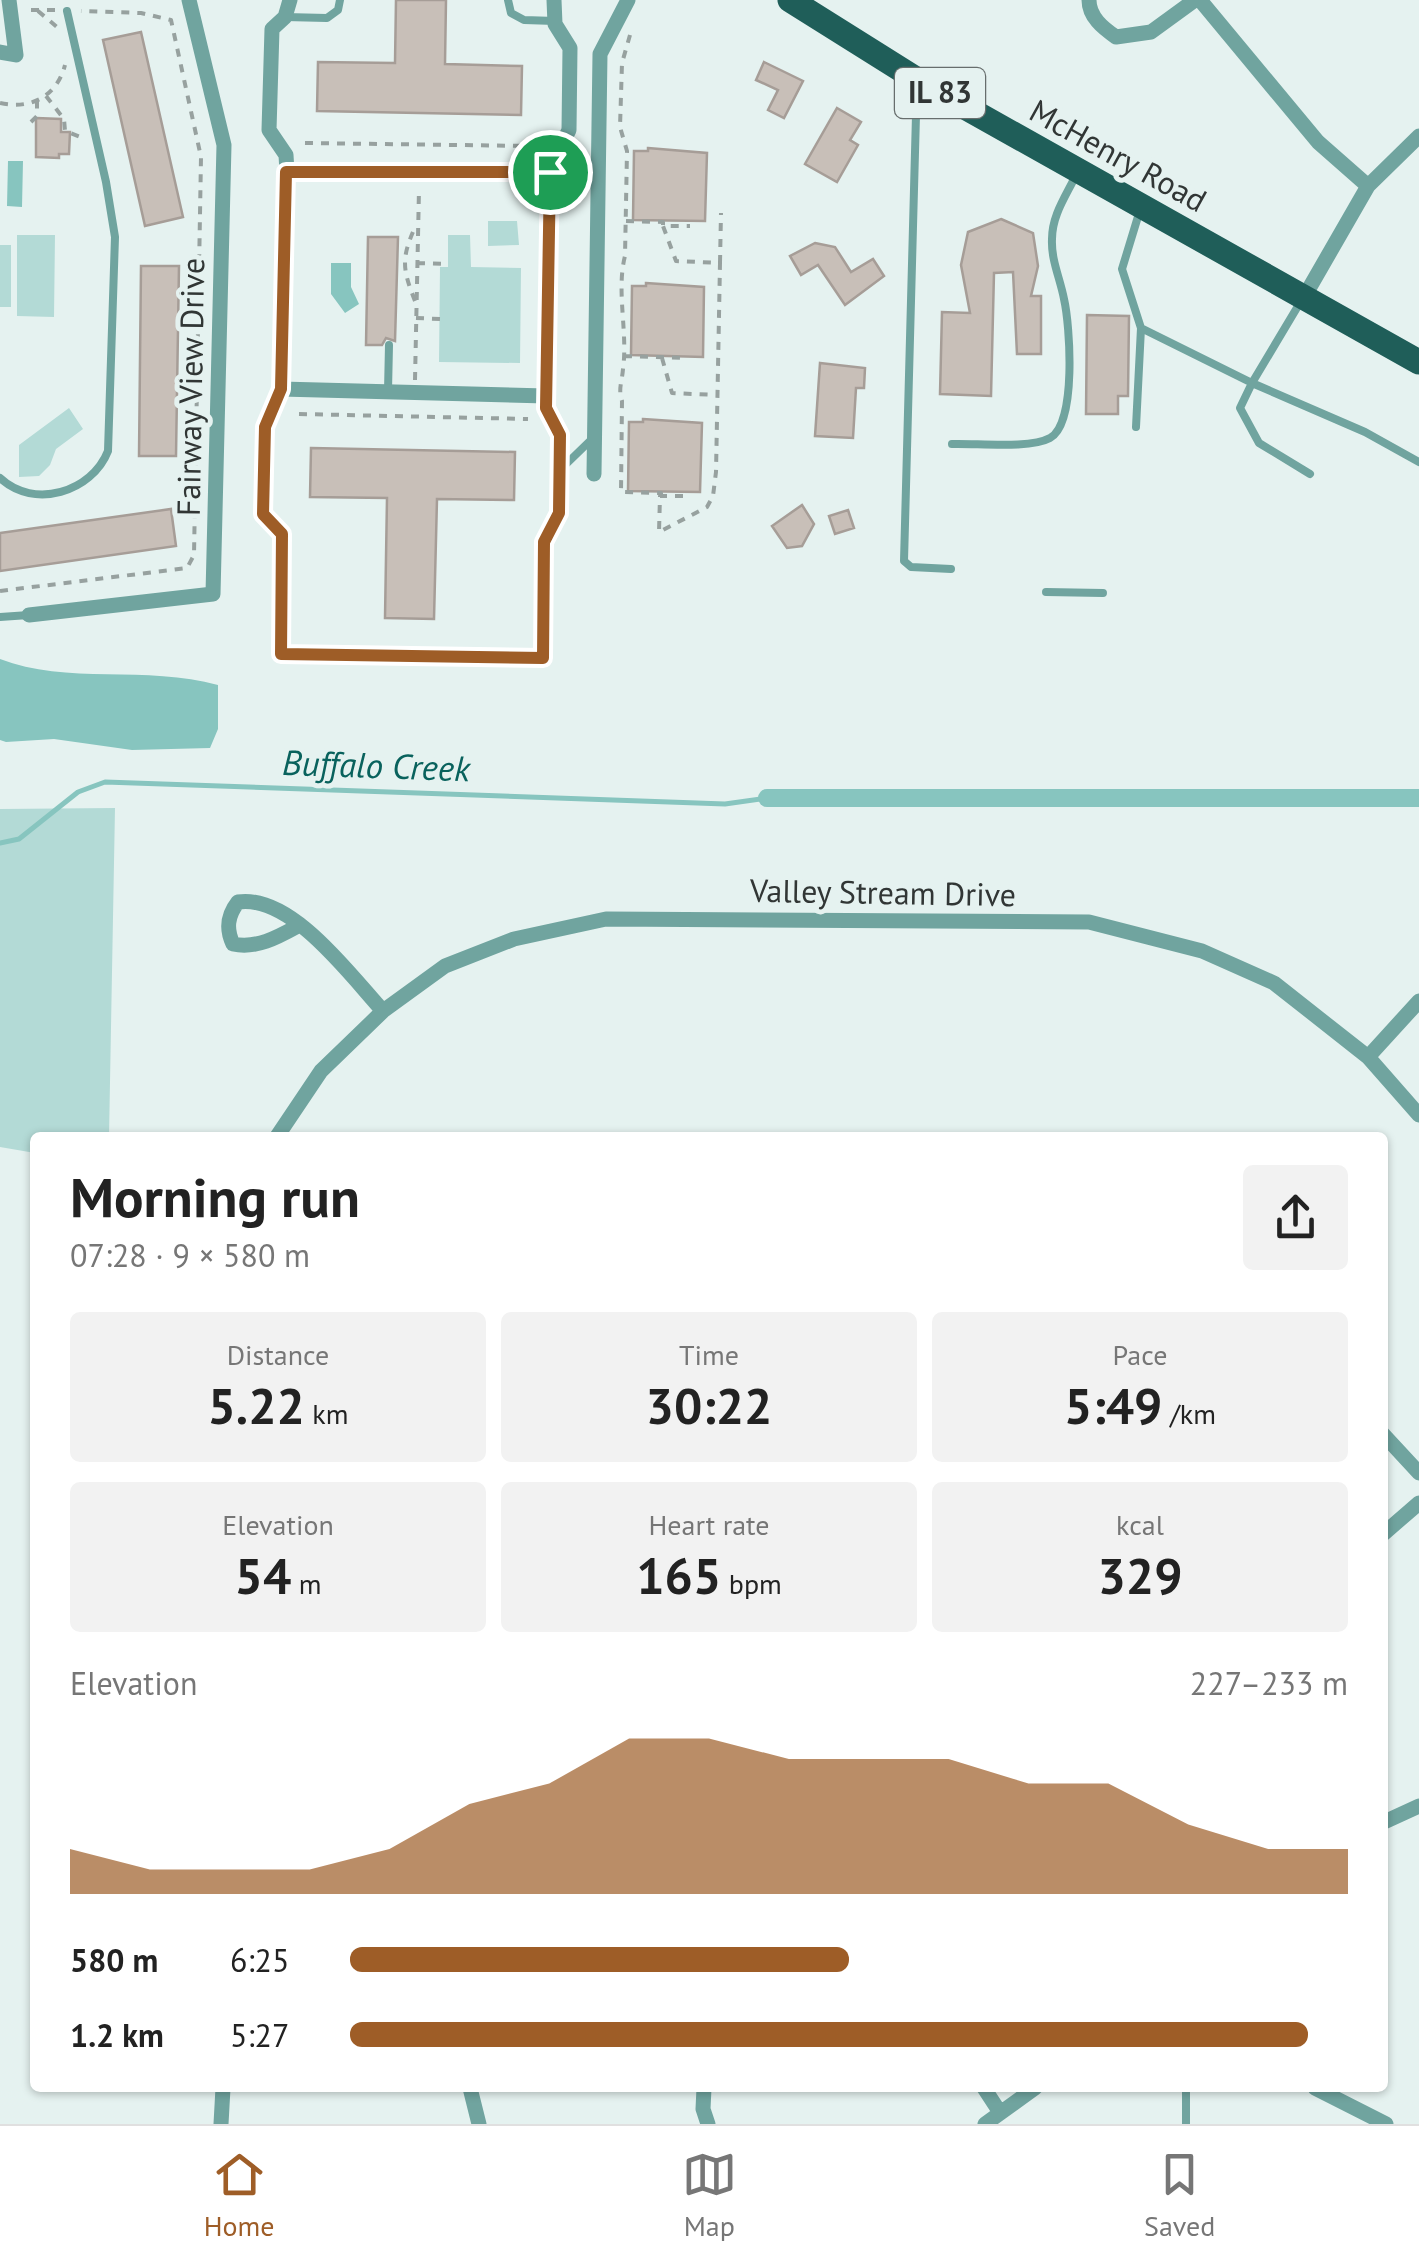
<!DOCTYPE html>
<html lang="en">
<head>
<meta charset="utf-8">
<style>
	:root { --surface:#fff; --page:#f2f2f2; --text:#222; --muted:#767676; --line:#e0e0e0; --accent:#9e5d27 }
	body { margin:0; font-family:"PT Sans",sans-serif; background:var(--page); color:var(--text); height:100vh; display:flex; flex-direction:column; font-size:38px; white-space:nowrap }
	* { box-sizing:border-box; margin:0 }
	p { font-size:32px; color:var(--muted) }
	.icon { flex:none; width:55px; height:55px; fill:none; stroke:currentColor; stroke-width:2; stroke-linecap:round; stroke-linejoin:round }
	.map { position:relative; flex:1; overflow:hidden }
	.side { position:absolute; left:30px; top:1132px; width:1358px; height:960px; display:flex; flex-direction:column; background:var(--surface); border-radius:10px; box-shadow:0 2px 8px #0004 }
	.side>* { flex:none }
	.pin { position:absolute; display:grid; place-items:center; width:85px; height:85px; color:#fff; margin:-42px; border:5px solid #fff; border-radius:50%; box-shadow:0 2px 10px #0007 }
	.round { display:grid; place-items:center; flex:none; width:105px; height:105px; border-radius:10px; background:var(--page) }
	.summary { display:flex; align-items:center; justify-content:space-between; height:170px; padding:0 40px }
	h1 { font-size:55px; font-weight:700; line-height:75px }
	.figures { display:grid; grid-template-columns:repeat(3,1fr); gap:15px; height:170px; padding:10px 40px }
	.figures div { display:grid; align-content:center; border-radius:10px; background:var(--page); text-align:center }
	.figures b { font-size:50px; font-weight:700 }
	.figures small { font-size:28px; font-weight:400 }
	.figures p { font-size:28px }
	.chart { height:280px; padding:20px 40px }
	.chart p { display:flex; justify-content:space-between }
	.chart svg { width:100%; height:180px; margin-top:10px; fill:var(--accent); opacity:.7 }
	ul { padding:0 40px; list-style:none; font-size:32px }
	li { display:grid; grid-template-columns:160px 120px 1fr; align-items:center; height:75px }
	li i { height:25px; border-radius:12px; background:var(--accent) }
	.dock { display:flex; justify-content:space-around; align-items:center; height:140px; border-top:2px solid var(--line); background:var(--surface); font-size:28px; color:var(--muted) }
	.dock a { display:grid; justify-items:center; gap:5px }
	.dock .on { color:var(--accent) }
	.map>svg:first-child { display:block }
	.green { fill:#b3dad6 }
	.water { fill:#87c5bf }
	.lines { fill:none; stroke-linecap:round; stroke-linejoin:round }
	.stream { stroke:#87c5bf; stroke-width:5 }
	.canal { stroke:#87c5bf; stroke-width:18 }
	.building { fill:#c8bfb8; stroke:#a69d97; stroke-width:2.5 }
	.path { stroke:#97a19f; stroke-width:4; stroke-dasharray:8 8; stroke-linecap:butt }
	.lane { stroke:#70a49f; stroke-width:8 }
	.street { stroke:#70a49f; stroke-width:15 }
	.primary { stroke:#1f5e59; stroke-width:25 }
	.route-casing { stroke:#fff; stroke-width:20 }
	.route { stroke:#9e5d27; stroke-width:12 }
	.labels { text-anchor:middle; stroke-width:10; stroke-linejoin:round; paint-order:stroke }
	.shield { fill:#e5f2f0; stroke:#676e6d; stroke-width:2.5 }
	.shield-label { font-size:30px; font-weight:bold; fill:#313635 }
	.street-label { font-size:32px; fill:#313635; stroke:#e5f2f0 }
	.water-label { font-size:35px; font-style:italic; fill:#09625d; stroke:#e5f2f0 }
</style>
</head>
<body>
<div class="map">
<svg width="1419" height="2124" viewBox="0 0 1419 2124">
	<rect width="100%" height="100%" fill="#e5f2f0"/>
	<path class="green" d="M 488,221 L 517,221 L 519,245 L 488,246 Z
		M 17,235 L 55,235 L 54,317 L 17,316 Z
		M 448,235 L 470,235 L 471,267 L 521,268 L 520,363 L 439,362 L 440,267 L 448,267 Z
		M 0,245 L 11,245 L 11,307 L 0,307 Z
		M 69,408 L 83,429 L 56,449 L 50,465 L 39,476 L 19,477 L 19,445 Z
		M 115,808 L 109,1137 L 35,1138 L 35,1153 L 0,1147 L 0,809 Z"/>
	<path class="water" d="M 8,161 L 23,161 L 22,207 L 7,206 Z
		M 331,263 L 351,263 L 351,287 L 359,304 L 345,313 L 331,294 Z
		M 0,659 C 66,685 147,665 218,685 L 218,729 L 210,748 L 132,750 L 54,739 L 6,742 L 0,740 Z"/>
	<g class="lines">
		<path class="stream" d="M 0,843 L 19,839 L 78,792 L 105,782 L 725,804 L 767,798"/>
		<path class="canal" d="M 767,798 L 1419,798"/>
	</g>
	<path class="building" d="M 396,0 L 446,0 L 445,64 L 522,66 L 521,115 L 317,111 L 318,62 L 395,63 Z
		M 141,32 L 183,217 L 145,226 L 103,40 Z
		M 764,62 L 803,81 L 784,118 L 768,110 L 778,90 L 756,80 Z
		M 837,108 L 861,122 L 850,140 L 858,145 L 837,182 L 805,164 Z
		M 36,118 L 61,119 L 61,132 L 70,132 L 69,154 L 59,154 L 59,158 L 36,157 Z
		M 648,148 L 707,153 L 705,221 L 633,220 L 634,151 L 648,151 Z
		M 1001,219 L 1033,233 L 1038,266 L 1031,296 L 1041,296 L 1041,354 L 1017,354 L 1013,272 L 994,273 L 991,396 L 940,394 L 942,312 L 970,313 L 961,265 L 968,232 Z
		M 368,237 L 398,237 L 395,341 L 386,338 L 382,345 L 366,345 Z
		M 815,243 L 835,247 L 851,272 L 873,259 L 884,276 L 845,305 L 818,265 L 801,275 L 790,256 Z
		M 141,266 L 179,266 L 176,456 L 139,456 Z
		M 646,283 L 704,287 L 703,357 L 631,355 L 632,286 L 646,286 Z
		M 1087,315 L 1129,316 L 1128,396 L 1118,396 L 1118,414 L 1086,414 Z
		M 820,363 L 865,368 L 864,388 L 856,388 L 853,438 L 815,436 Z
		M 643,419 L 702,423 L 700,492 L 628,491 L 629,422 L 643,422 Z
		M 311,448 L 515,452 L 514,500 L 437,499 L 434,619 L 385,618 L 387,498 L 310,497 Z
		M 802,505 L 814,524 L 802,546 L 787,548 L 772,526 Z
		M 171,509 L 176,546 L 0,571 L 0,533 Z
		M 848,510 L 854,528 L 835,534 L 829,516 Z"/>
	<g class="lines">
		<path class="path" d="M 31,10 L 57,10
			M 38,11 L 57,27
			M 630,35 L 622,63 L 620,127 L 627,151 L 625,256 C 616,291 628,332 623,369 C 622,382 618,389 622,401 L 621,492 L 661,493 L 661,496
			M 46,96 L 64,119 L 65,131 L 83,138
			M 0,103 C 31,110 57,96 65,65
			M 31,122 L 37,116 L 37,100
			M 305,143 L 533,146
			M 626,221 L 663,222 L 663,225
			M 417,263 L 448,264
			M 720,263 L 721,213
			M 415,301 C 402,268 401,258 416,225
			M 416,318 L 440,319
			M 624,356 L 684,358
			M 662,358 L 672,393 L 716,395
			M 415,380 L 419,189
			M 299,414 L 528,419
			M 683,496 L 660,496 L 659,532 L 707,507 L 713,496 L 716,472 L 720,263 L 676,261 L 663,226 L 690,226
			M 0,591 L 187,568 L 194,555 L 201,157 L 171,20 L 141,13 L 81,11"/>
		<path class="lane" d="M 508,0 L 511,13 L 524,20 L 555,21
			M 285,17 L 327,18 L 338,10 L 340,0
			M 923,88 L 916,115 L 904,561 L 911,567 L 951,569
			M 1140,210 L 1122,269 L 1141,328 L 1252,383 L 1240,408 L 1259,443 L 1310,474
			M 1301,301 L 1252,383 L 1365,432 L 1419,462
			M 388,391 L 389,345
			M 1136,427 L 1141,328
			M 952,444 C 976,443 1030,449 1050,438 C 1077,424 1070,325 1064,299 C 1060,278 1051,260 1052,239 C 1052,215 1066,196 1076,175
			M 560,470 L 593,438
			M 0,478 C 34,510 92,492 108,451 L 115,237 L 106,182 L 67,11
			M 1046,592 L 1103,593
			M 0,617 L 29,615
			M 1186,2088 L 1186,2124"/>
		<path class="street" d="M 290,0 L 285,17 L 272,29 L 269,130 L 286,155 L 287,172 L 281,389 L 265,427 L 263,514 L 281,534 L 281,654 L 543,658 L 544,542 L 559,513 L 560,435 L 546,408 L 549,172 L 569,130 L 570,48 L 555,24 L 554,0
			M 1089,0 C 1089,17 1103,28 1116,37 L 1151,32 L 1195,0
			M 1200,0 L 1318,142 L 1368,186
			M 0,52 L 16,55 L 9,0
			M 287,172 L 549,172
			M 1303,299 L 1368,186 L 1419,136
			M 281,389 L 546,396
			M 594,474 L 600,54 L 628,0
			M 29,615 L 213,594 L 224,145 L 189,0
			M 298,926 C 278,937 257,949 233,944 C 226,929 227,916 238,902 C 291,894 350,975 383,1011 L 445,966 L 514,939 L 606,919 L 1089,922 L 1202,951 L 1274,983 L 1368,1057 L 1419,1115
			M 1368,1057 L 1419,1001
			M 276,1138 L 321,1071 L 383,1011
			M 1382,1433 L 1419,1473
			M 1382,1535 L 1419,1503
			M 1382,1823 L 1419,1806
			M 470,2088 L 479,2124
			M 704,2088 L 703,2109 L 708,2124
			M 984,2088 L 999,2111
			M 1315,2088 L 1386,2124
			M 221,2124 L 223,2088
			M 985,2124 L 1035,2088"/>
		<path class="primary" d="M 790,0 L 924,84 L 1419,362"/>
	</g>
	<g class="lines">
		<defs>
			<path id="route" d="M 286,172 L 550,172 L 546,408 L 560,435 L 559,513 L 544,542 L 543,658 L 281,654 L 282,534 L 263,514 L 265,427 L 281,389 Z"/>
		</defs>
		<use href="#route" class="route-casing"/>
		<use href="#route" class="route"/>
	</g>
	<g class="labels">
		<rect class="shield" x="895" y="68" width="90" height="50" rx="8"/>
		<g class="shield-label">
			<text x="940" y="103">IL 83</text>
		</g>
		<g class="street-label">
			<text transform="translate(1118 156) rotate(29)" y="11">McHenry Road</text>
			<text transform="translate(191 387) rotate(-89)" y="11">Fairway View Drive</text>
			<text transform="translate(883 893) rotate(1)" y="11">Valley Stream Drive</text>
		</g>
		<g class="water-label">
			<text transform="translate(376 766) rotate(2)" y="12">Buffalo Creek</text>
		</g>
	</g>
</svg>
<div class="pin" style="left:550px;top:172px;background:#1e9e55"><svg class="icon" aria-label="arrive" viewBox="0 0 24 24"><path d="M6 21V4h12l-3 4 3 4H6"/></svg></div>
<section class="side">
<div class="summary"><div><h1>Morning run</h1><p>07:28 · 9 × 580 m</p></div><a class="round"><svg class="icon" aria-label="share" viewBox="0 0 24 24"><path d="M12 15V3M7 8l5-5 5 5M5 13v7h14v-7"/></svg></a></div>
<div class="figures">
<div><p>Distance</p><b>5.22<small> km</small></b></div>
<div><p>Time</p><b>30:22</b></div>
<div><p>Pace</p><b>5:49<small> /km</small></b></div>
</div>
<div class="figures">
<div><p>Elevation</p><b>54<small> m</small></b></div>
<div><p>Heart rate</p><b>165<small> bpm</small></b></div>
<div><p>kcal</p><b>329</b></div>
</div>
<div class="chart"><p><span>Elevation</span>227–233 m</p>
<svg viewBox="0 0 160 44" preserveAspectRatio="none"><path d="M0 44V33L10 38L20 38L30 38L40 33L50 22L60 17L70 6L80 6L90 11L100 11L110 11L120 17L130 17L140 27L150 33L160 33V44z"/></svg>
</div>
<ul>
<li><b>580 m</b>6:25<i style="width:50%"></i></li>
<li><b>1.2 km</b>5:27<i style="width:96%"></i></li>
</ul>
</section>
</div>
<nav class="dock">
<a class="on"><svg class="icon" aria-label="home" viewBox="0 0 24 24"><path d="M3 11l9-7 9 7M6 9v11h12V9"/></svg>Home</a>
<a><svg class="icon" aria-label="map" viewBox="0 0 24 24"><path d="M3 6l6-2 6 2 6-2v14l-6 2-6-2-6 2zM9 4v14M15 6v14"/></svg>Map</a>
<a><svg class="icon" aria-label="saved" viewBox="0 0 24 24"><path d="M7 4h10v16l-5-4-5 4z"/></svg>Saved</a>
</nav>
</body>
</html>
